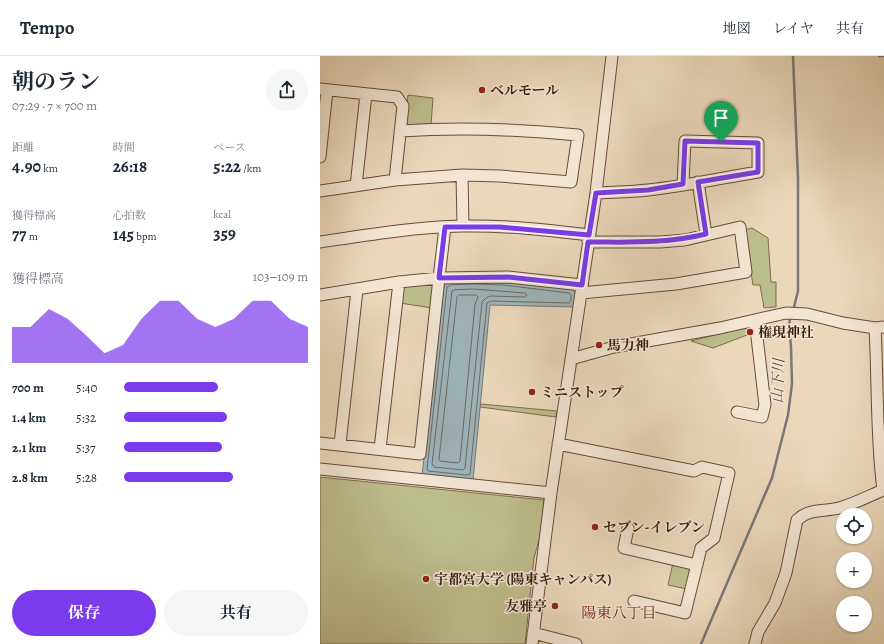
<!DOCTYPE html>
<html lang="ja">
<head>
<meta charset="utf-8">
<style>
	:root { --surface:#fff; --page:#f6f6f7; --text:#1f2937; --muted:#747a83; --line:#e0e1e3; --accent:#7c3aed }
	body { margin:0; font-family:Alegreya,"Noto Serif JP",serif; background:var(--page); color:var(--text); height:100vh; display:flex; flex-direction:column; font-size:15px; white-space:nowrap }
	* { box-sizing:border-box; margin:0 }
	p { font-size:13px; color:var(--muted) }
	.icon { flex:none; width:22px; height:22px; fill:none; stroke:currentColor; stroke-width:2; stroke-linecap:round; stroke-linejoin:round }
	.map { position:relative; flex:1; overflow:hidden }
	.side { display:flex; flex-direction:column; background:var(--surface); width:320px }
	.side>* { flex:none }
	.controls { position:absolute; left:516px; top:452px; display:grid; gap:8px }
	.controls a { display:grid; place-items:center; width:36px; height:36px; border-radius:50%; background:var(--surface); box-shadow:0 1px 3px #0004; font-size:20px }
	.pin { position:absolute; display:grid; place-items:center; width:34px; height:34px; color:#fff; margin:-41px -17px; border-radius:50% 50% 50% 0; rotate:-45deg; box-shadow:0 0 4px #0007 }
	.pin .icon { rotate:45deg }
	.round { display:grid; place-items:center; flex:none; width:42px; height:42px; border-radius:21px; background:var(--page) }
	.summary { display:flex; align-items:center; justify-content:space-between; height:68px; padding:0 12px }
	h1 { font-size:22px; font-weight:700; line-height:30px }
	.figures { display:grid; grid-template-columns:repeat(3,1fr); gap:6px; height:68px; padding:4px 12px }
	.figures div { display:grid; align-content:center }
	.figures b { font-size:17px; font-weight:700 }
	.figures small { font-size:11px; font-weight:400 }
	.figures p { font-size:11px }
	.chart { height:112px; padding:8px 12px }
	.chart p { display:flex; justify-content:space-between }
	.chart svg { width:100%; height:72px; margin-top:4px; fill:var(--accent); opacity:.7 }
	.cta { display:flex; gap:8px; margin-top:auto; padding:8px 12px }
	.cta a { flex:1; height:46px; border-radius:24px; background:var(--accent); color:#fff; font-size:16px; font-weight:700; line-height:46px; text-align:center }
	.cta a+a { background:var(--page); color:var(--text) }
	ul { padding:0 12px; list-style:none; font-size:13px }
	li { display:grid; grid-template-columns:64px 48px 1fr; align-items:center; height:30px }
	li i { height:10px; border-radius:5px; background:var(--accent) }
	header { display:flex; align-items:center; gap:24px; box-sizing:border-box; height:56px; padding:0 20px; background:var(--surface); border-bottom:1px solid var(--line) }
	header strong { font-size:19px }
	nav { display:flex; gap:22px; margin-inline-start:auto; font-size:14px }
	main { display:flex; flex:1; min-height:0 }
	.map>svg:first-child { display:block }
	.green { fill:#bcbd8d; stroke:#7c6e4f }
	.water { fill:#9eb6bc; stroke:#777978 }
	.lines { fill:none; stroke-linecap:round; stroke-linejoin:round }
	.shore { stroke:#6d6a66; stroke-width:1 }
	.stream { stroke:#777978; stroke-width:2.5 }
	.minor-casing { stroke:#684c3c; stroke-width:13 }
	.minor { stroke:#f2e6d3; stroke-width:11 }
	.route-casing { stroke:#fff; stroke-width:8 }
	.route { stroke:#7c3aed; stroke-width:5 }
	.poi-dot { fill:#8f2418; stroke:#f2e6d3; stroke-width:1.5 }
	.labels { text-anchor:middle; stroke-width:3; stroke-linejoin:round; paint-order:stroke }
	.poi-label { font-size:14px; font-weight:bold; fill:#3c1e11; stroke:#f2e6d3; text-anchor:start }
	.water-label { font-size:15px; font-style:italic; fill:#594c44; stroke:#f2e6d3 }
	.neighbourhood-label { font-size:15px; fill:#7a1f14; stroke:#f2e6d3 }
</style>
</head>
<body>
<header>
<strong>Tempo</strong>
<nav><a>地図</a><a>レイヤ</a><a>共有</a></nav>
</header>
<main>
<section class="side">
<div class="summary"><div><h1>朝のラン</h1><p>07:29 · 7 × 700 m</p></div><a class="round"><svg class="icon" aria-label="share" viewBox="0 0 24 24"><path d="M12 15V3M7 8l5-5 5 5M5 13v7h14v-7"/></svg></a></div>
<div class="figures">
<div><p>距離</p><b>4.90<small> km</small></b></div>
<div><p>時間</p><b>26:18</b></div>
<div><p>ペース</p><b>5:22<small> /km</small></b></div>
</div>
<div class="figures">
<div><p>獲得標高</p><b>77<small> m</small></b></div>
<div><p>心拍数</p><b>145<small> bpm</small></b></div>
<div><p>kcal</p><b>359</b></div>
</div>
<div class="chart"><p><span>獲得標高</span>103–109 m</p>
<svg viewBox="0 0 160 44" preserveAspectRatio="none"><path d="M0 44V22L10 22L20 11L30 17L40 27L50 38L60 33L70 17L80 6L90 6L100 17L110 22L120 17L130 6L140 6L150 17L160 22V44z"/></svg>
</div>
<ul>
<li><b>700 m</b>5:40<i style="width:51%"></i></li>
<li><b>1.4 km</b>5:32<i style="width:56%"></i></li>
<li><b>2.1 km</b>5:37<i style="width:53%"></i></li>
<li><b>2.8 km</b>5:28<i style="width:59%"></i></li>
</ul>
<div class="cta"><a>保存</a><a>共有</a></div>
</section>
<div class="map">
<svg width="564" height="588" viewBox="0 0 564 588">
	<rect width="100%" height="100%" fill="#ebd8bb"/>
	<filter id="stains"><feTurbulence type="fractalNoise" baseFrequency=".005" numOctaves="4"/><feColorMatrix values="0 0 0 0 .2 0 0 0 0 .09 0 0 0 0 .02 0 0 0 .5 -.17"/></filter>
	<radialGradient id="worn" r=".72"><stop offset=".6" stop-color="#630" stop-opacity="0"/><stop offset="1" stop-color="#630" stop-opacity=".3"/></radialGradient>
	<path class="green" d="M 88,39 L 113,42 L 111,69 L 89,70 L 85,65 Z
		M 432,172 L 448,182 L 451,226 L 456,226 L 456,251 L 444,252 L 440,229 L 433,229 L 424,174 Z
		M 111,227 L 114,232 L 112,252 L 80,247 L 82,232 L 86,228 Z
		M 426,271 L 427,279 L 393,292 L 371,285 Z
		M 161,348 L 237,355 L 236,361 L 160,351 Z
		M 0,421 L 224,444 L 220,480 L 214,502 L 205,588 L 0,588 Z
		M 353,507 L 368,510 L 371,515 L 367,533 L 348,529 Z"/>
	<path class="water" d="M 127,225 L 183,225 L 252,233 L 256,238 L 254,251 L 170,249 L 153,424 L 102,419 L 124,229 Z"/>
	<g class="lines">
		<path class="shore" d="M 154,228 L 183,229 L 249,237 L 251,239 L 251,245 L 249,247 L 171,245 L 167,247 L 150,418 L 147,419 L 108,415 L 107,413 L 127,231 L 130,229 Z
			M 154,233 L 205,237 L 207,239 L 205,241 L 170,240 L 166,242 L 162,246 L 145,412 L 143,414 L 114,411 L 112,408 L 132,235 L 134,234 Z
			M 139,239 L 156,239 L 158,241 L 155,248 L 140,405 L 138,407 L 120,405 L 119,403 L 137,241 Z"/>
		<path class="stream" d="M 559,0 L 564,0
			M 473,255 L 478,235 L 478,122 L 473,0
			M 381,588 L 452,422 L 468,359 L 472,328 L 471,291 L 469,268 L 471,259"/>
		<defs>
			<path id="minor" d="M 0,33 L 77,41 L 83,50 L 75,124 L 142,119 L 180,120 L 251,126 L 258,79 C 197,73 142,71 80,75
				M 0,101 L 7,34
				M 142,119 L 143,170
				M 378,126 L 386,178
				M 36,130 L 46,38
				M 0,135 L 75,124
				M 276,137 C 293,136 311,136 328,134 C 365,130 401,122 438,116 L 438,87 L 365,85 L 363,128
				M 0,186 C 47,179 94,171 142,170 C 184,169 227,174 269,179
				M 261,237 L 356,228 L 426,216 L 420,171 L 365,184 L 340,186 L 268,186
				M 0,239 L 79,226 L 119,222 L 125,171
				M 251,303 L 294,291 L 400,272 L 466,257 L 487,258 L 523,267 L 555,272 L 564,271
				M 417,356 L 442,361 L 445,349 L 435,264
				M 0,387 L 100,398 L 119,222 L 188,221 L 262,229
				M 20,388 L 37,234
				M 238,388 L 374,415 L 382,411 L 409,417 L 394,482 L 381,492 L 365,557 L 314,545
				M 60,393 L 79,226
				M 0,413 L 231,437
				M 308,472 L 304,492 L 377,509
				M 213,577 L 256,588
				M 212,588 L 231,437 L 276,137 L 292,0
				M 435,588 L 438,576 L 455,547 L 466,517 L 477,464 C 489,452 504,456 519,452 C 534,448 549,440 563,434 C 556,381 558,326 555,272"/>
		</defs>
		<use href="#minor" class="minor-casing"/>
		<use href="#minor" class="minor"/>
	</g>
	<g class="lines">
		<defs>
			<path id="route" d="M 365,85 L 438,87 L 438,116 L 378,126 L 386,178 C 345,188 309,186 268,186 L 262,229 L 188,221 L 119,222 L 125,171 L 180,171 L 269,179 L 276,137 L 328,134 L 363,128 Z"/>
		</defs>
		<use href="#route" class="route-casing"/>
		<use href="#route" class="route"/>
	</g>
	<g class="poi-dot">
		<circle cx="162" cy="34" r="4"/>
		<circle cx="430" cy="276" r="4"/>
		<circle cx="279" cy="289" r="4"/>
		<circle cx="212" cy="336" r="4"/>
		<circle cx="275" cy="471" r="4"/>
		<circle cx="106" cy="523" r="4"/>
		<circle cx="235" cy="550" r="4"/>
	</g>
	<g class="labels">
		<g class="poi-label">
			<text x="170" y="39">ベルモール</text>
			<text x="438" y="281">権現神社</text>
			<text x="287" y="294">馬力神</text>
			<text x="220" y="341">ミニストップ</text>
			<text x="283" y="476">セブン-イレブン</text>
			<text x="114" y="528">宇都宮大学 (陽東キャンパス)</text>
			<text x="227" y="555" text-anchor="end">友雅亭</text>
		</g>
		<g class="water-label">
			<text transform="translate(458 325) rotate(-88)" y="5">山下川</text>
		</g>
		<g class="neighbourhood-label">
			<text x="299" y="562">陽東八丁目</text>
		</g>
	</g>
	<rect width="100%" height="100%" filter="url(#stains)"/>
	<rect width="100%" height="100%" fill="url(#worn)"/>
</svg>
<div class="controls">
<a><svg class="icon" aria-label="locate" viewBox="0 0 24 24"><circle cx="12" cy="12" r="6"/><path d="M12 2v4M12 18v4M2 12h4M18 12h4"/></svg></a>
<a>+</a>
<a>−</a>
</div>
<div class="pin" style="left:401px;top:86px;background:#1e9e55"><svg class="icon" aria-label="arrive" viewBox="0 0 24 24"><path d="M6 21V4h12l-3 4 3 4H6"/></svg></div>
</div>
</main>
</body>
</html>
